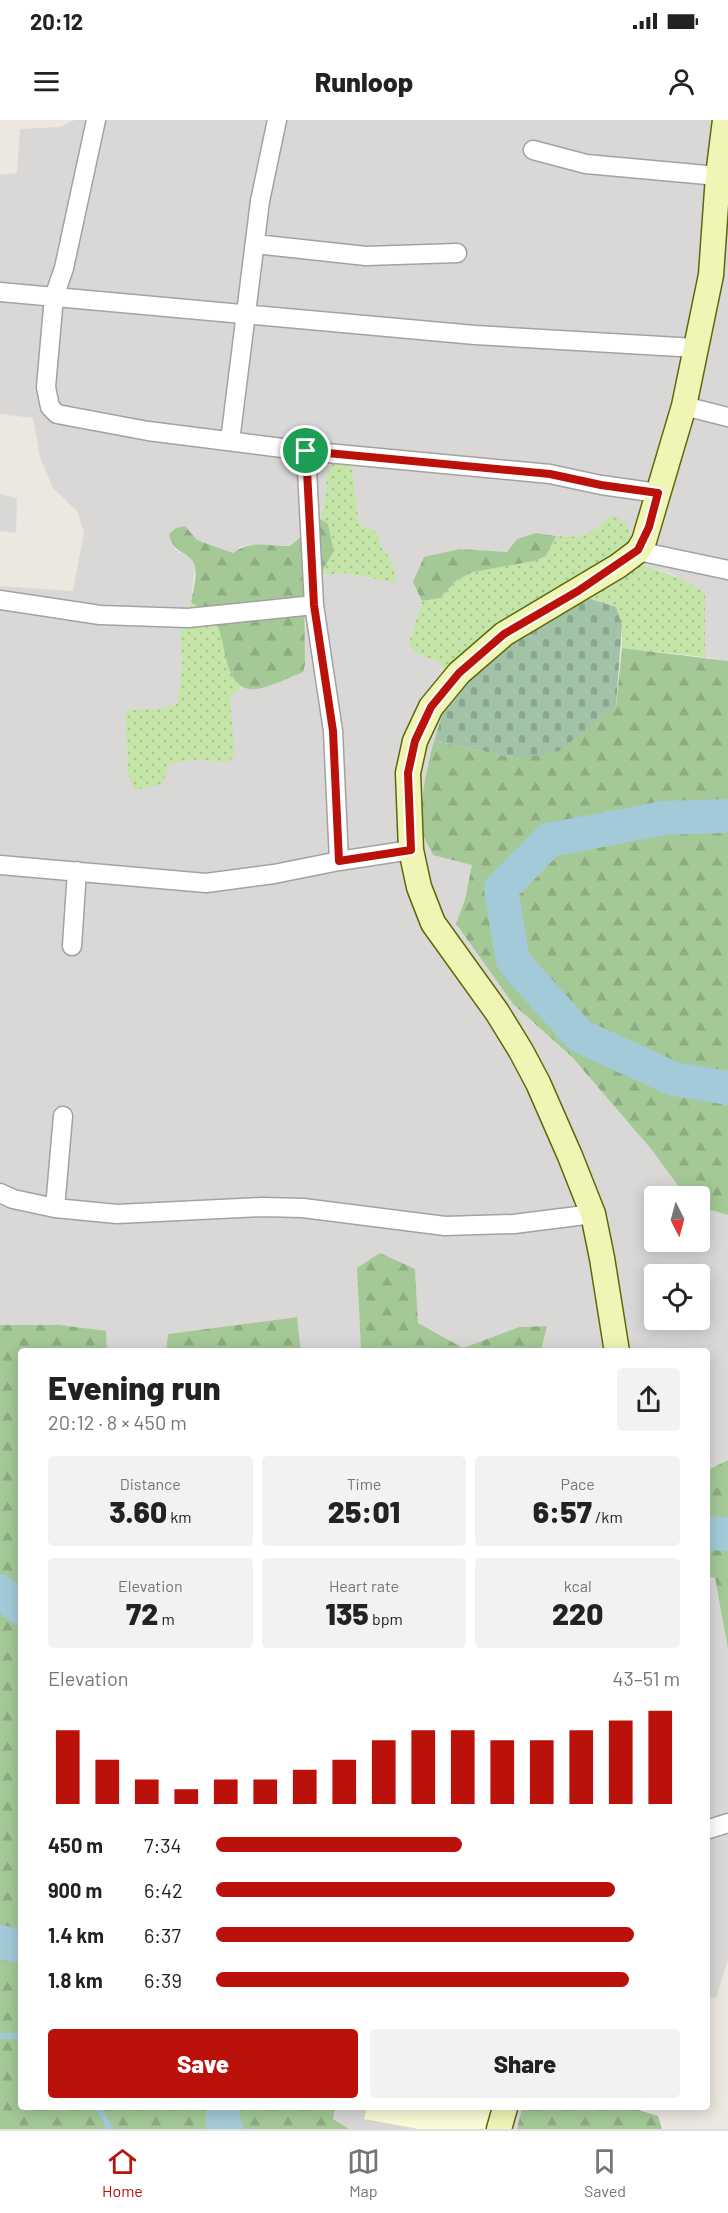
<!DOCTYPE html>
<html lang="en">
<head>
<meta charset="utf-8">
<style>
	:root { --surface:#fff; --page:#f2f2f2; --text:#222; --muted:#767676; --line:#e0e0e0; --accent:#ba110b }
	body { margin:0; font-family:Barlow,sans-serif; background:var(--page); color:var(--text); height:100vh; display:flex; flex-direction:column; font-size:22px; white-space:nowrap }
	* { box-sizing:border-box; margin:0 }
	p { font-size:20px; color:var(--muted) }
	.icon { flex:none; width:33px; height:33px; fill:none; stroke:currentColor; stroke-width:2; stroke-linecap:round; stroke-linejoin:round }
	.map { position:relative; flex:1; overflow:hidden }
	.drawer { position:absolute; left:18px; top:1228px; width:692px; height:762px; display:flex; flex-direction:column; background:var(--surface); border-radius:6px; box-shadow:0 3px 15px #0003 }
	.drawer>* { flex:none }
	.needle { width:39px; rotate:174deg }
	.fabs { position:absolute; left:644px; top:1066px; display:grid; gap:12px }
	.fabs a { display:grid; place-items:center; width:66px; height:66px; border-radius:6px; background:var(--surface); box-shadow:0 3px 15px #0003; font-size:30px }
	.pin { position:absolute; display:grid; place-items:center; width:51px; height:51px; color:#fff; margin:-26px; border:3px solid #fff; border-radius:50%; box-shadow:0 2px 6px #0007 }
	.round { display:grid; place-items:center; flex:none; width:63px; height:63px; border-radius:6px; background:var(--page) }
	.head { display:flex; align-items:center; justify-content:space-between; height:102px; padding:0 30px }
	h1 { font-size:33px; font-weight:800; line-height:45px }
	.figures { display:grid; grid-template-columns:repeat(3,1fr); gap:9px; height:102px; padding:6px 30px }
	.figures div { display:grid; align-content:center; border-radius:6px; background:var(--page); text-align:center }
	.figures b { font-size:30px; font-weight:800 }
	.figures small { font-size:16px; font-weight:400 }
	.figures p { font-size:16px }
	.chart { height:168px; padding:12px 30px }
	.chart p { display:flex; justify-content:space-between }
	.chart svg { width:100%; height:108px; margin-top:6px; stroke:var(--accent); stroke-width:6 }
	.cta { display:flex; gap:12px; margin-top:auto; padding:12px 30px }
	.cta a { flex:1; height:69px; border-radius:6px; background:var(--accent); color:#fff; font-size:24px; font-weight:800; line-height:69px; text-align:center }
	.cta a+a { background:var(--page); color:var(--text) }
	ul { padding:0 30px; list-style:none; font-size:20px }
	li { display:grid; grid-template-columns:96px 72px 1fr; align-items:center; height:45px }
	li i { height:15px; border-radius:8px; background:var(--accent) }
	.status { display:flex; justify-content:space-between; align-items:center; height:42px; padding:0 30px; background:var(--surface); direction:ltr }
	.status svg { height:16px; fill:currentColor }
	header { display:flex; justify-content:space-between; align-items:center; height:78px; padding:0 30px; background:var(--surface); font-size:27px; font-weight:800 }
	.dock { display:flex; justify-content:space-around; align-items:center; height:84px; border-top:2px solid var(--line); background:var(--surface); font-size:16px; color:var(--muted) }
	.dock a { display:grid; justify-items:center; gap:3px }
	.dock .active { color:var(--accent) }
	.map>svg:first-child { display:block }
	.residential { fill:#d9d8d7; fill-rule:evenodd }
	.education { fill:#fbfdd8 }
	.grass { fill:url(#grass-dots) }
	.forest { fill:url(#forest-firs) }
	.cemetery { fill:url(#cemetery-stones) }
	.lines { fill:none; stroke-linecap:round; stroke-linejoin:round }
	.stream { stroke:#a3cad8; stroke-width:6 }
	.river { stroke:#a3cad8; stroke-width:34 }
	.street-casing { stroke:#a2a2a2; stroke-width:21 }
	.secondary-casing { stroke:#5b690a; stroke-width:27 }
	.street { stroke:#fff; stroke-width:18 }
	.secondary { stroke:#f0f5b5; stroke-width:24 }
	.route-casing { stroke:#fff; stroke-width:12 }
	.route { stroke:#ba110b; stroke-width:8 }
</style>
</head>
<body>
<div class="status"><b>20:12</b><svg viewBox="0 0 49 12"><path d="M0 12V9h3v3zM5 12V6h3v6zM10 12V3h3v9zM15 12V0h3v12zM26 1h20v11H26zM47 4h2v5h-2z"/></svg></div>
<header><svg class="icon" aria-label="menu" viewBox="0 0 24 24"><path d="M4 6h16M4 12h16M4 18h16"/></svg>Runloop<svg class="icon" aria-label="person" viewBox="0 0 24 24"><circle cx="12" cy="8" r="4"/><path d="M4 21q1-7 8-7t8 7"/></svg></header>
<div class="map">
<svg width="728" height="2009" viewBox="0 0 728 2009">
	<defs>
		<pattern id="grass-dots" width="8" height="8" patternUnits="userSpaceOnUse" patternTransform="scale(1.5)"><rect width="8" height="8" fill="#c4e4a8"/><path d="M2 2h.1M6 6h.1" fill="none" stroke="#a8c390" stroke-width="1.8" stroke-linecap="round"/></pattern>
		<pattern id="forest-firs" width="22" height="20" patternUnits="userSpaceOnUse" patternTransform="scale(1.5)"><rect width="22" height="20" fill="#a4c997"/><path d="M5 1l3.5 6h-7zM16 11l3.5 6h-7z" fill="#8dac82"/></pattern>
		<pattern id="cemetery-stones" width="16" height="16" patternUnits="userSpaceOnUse" patternTransform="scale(1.5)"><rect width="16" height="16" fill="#a3c3a9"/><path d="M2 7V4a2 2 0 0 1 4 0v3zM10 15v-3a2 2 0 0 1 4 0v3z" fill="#8ca791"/></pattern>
	</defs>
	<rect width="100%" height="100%" fill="#ece8e0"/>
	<path class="residential" d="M 75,0 L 728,0 L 728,541 L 705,537 L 705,473 L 670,453 L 638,444 L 593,412 L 572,418 L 536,413 L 517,419 L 508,432 L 460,429 L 413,462 L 422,481 L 409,524 L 414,532 L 438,542 L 459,567 L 456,575 L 443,592 L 434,621 L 427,647 L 423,687 L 423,713 L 472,745 L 465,779 L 456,805 L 513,884 L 572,937 L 651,1029 L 682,1071 L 690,1077 L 654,1077 L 654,1122 L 699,1122 L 699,1084 L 705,1088 L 728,1095 L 728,1340 L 707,1351 L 706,1232 L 541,1231 L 546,1206 L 519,1207 L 463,1228 L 418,1203 L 415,1149 L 357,1148 L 361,1231 L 301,1231 L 297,1197 L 168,1214 L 166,1232 L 107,1231 L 106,1212 L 60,1205 L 0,1205 L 0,466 L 73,471 L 84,412 L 77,391 L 53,368 L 40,337 L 33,298 L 0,294 L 0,55 L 17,53 L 20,9 L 60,7 ZM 352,347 L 359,404 L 378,413 L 381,427 L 391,439 L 397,463 L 344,453 L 320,455 L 304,464 L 305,544 L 250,569 L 242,567 L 230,578 L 231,607 L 226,643 L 199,639 L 180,641 L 169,645 L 128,653 L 125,594 L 129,590 L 165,588 L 177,584 L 182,548 L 180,514 L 191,482 L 195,447 L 192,439 L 176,430 L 170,422 L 185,406 L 197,420 L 233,433 L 240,427 L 249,425 L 290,426 L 321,399 L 326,372 L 327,353 ZM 654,1155 L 699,1155 L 699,1200 L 654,1200 Z
		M 0,374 L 17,378 L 16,413 L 0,411 Z
		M 707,1456 L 715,1457 L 728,1529 L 728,1840 L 716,1878 L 707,1877 Z
		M 335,1988 L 522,1988 L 517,2009 L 345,2009 L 333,1999 Z"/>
	<path class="education" d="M 367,1988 L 493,1988 L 487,2009 L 419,2009 L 364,1999 Z"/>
	<path class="grass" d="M 333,343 L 352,347 L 359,404 L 378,413 L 381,427 L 391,439 L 397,463 L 344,453 L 320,455 L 334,430 L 328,404 L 321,399 L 326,372 L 327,353 Z
		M 611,395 L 627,403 L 638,444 C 663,451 683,458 705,473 L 705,537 L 622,528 L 622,505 L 459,567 L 438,542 L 414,532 L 409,524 L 422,481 L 440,478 L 457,460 L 473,452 L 546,436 L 556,416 C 585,419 592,414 611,395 Z
		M 191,482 L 198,487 L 206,487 C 210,493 216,500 219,508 C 227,528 225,551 242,567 L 230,578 L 235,636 L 226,643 C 205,640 189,637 169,645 L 162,665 L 135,670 L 128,653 L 125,594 L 129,590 L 165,588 L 177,584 L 182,548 L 180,514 Z"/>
	<path class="forest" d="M 321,399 L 328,404 L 334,431 L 320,455 L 304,465 L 305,544 L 303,552 C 290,557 263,571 250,569 C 225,567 226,524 218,507 C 215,500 210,493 206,487 L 198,487 L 191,482 C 193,471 197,458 195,447 C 192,431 172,435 169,414 L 176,408 L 185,406 L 197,420 L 233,433 C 251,419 269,427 290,426 Z
		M 536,413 L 556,416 L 546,436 L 534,441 L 473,452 L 457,460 L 440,478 L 422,481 L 413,462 L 424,437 L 460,429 L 507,432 L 517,419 Z
		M 622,528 L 728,541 L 728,1095 L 704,1088 L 699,1084 L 699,1077 L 690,1077 L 682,1071 L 651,1029 L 572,937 L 513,884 L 456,804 L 465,779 L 472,745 L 433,735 C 430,728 425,721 423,714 C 418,689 427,645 434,621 L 520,639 L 616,586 Z
		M 380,1133 L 415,1149 L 418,1203 L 463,1228 L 519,1207 L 547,1206 L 541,1231 L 361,1231 L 357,1148 Z
		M 297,1197 L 301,1231 L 166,1231 L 168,1214 Z
		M 0,1205 L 60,1205 L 106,1211 L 107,1231 L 21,1232 L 21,1988 L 335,1988 L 333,1999 L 349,2009 L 0,2009 Z
		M 728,1340 L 728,1529 L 715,1458 L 707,1456 L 706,1351 Z
		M 522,1988 L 632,1988 L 658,1996 L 662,2009 L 517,2009 Z"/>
	<path class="cemetery" d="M 590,479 L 616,487 L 622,505 L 616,586 L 559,631 L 520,639 L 434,621 L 443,592 L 456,575 L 459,567 L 494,531 L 569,484 Z"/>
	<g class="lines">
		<path class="stream" d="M 0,1916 L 21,1916
			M 99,1988 L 110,2009"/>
		<path class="river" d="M 728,696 L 664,698 L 549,720 L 501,769 L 513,841 L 580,916 L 674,959 L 728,968
			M 706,1413 L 728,1414
			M 0,1471 L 21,1488
			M 0,1822 L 21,1826
			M 223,1988 L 223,2005 L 226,2009"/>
		<defs>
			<path id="street" d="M 96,0 L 64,148 L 54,177 L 46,267 L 50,287 L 57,294 L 148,311 L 306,331 L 550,354 L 601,365 L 658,373
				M 533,30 L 586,44 L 718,56
				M 255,124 L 366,136 L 457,133
				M 0,172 L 475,215 L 696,228
				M 684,286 L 728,297
				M 230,321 L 260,81 L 277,0
				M 306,331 L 314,485
				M 638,431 L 728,450
				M 0,480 L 100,495 L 188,498 L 314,485 L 333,611 L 339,741
				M 0,745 L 206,763 L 274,754 L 339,741 L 411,730
				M 72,826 L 77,751
				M 0,1073 L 13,1079 L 55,1088 L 117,1094 L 262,1087 L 303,1088 L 445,1106 L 514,1104 L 593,1094
				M 55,1088 L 63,996
				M 706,1710 L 728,1703"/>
			<path id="secondary" d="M 617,1232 L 602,1138 L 593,1094 L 570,1036 L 538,963 L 521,931 L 497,892 L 433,803 L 419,767 L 411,730 L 408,653 L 415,621 L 431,587 L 459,553 L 504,514 L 618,446 L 638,431 L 644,421 L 684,286 L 711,155 L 718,56 L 725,0
				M 499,2009 L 505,1988"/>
		</defs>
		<use href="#street" class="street-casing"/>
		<use href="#secondary" class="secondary-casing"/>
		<use href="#street" class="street"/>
		<use href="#secondary" class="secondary"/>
	</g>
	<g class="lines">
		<defs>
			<path id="route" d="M 306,331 L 550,354 L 601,365 L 658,373 L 649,407 L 638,430 L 578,471 L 504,514 L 459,553 L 431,587 L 415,621 L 408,653 L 411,730 L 339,741 L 333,611 L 314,485 Z"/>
		</defs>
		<use href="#route" class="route-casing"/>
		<use href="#route" class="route"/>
	</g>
</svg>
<div class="fabs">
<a><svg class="needle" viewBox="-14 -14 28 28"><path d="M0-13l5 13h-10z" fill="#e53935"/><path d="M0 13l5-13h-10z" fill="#767676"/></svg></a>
<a><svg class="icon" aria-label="locate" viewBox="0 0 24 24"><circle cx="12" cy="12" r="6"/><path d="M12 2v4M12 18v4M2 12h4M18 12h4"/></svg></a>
</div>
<div class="pin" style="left:306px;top:331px;background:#1e9e55"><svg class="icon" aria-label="arrive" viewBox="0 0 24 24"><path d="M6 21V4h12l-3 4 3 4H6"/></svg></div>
<section class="drawer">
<div class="head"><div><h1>Evening run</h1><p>20:12 · 8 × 450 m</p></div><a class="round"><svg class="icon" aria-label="share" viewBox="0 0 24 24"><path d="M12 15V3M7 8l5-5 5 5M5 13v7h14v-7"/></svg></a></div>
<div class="figures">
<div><p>Distance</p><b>3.60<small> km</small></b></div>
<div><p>Time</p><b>25:01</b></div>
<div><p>Pace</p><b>6:57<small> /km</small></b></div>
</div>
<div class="figures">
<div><p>Elevation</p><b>72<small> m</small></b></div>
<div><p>Heart rate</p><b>135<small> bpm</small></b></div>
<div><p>kcal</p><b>220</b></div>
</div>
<div class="chart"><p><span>Elevation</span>43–51 m</p>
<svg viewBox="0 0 160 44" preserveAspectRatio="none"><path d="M5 44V14M15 44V26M25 44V34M35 44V38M45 44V34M55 44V34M65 44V30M75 44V26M85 44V18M95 44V14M105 44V14M115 44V18M125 44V18M135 44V14M145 44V10M155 44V6"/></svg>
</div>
<ul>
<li><b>450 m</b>7:34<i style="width:53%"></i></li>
<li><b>900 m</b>6:42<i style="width:86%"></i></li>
<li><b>1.4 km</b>6:37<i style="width:90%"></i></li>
<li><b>1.8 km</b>6:39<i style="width:89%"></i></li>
</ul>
<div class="cta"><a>Save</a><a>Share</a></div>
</section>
</div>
<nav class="dock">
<a class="active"><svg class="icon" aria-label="home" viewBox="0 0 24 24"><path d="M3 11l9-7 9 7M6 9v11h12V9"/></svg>Home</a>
<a><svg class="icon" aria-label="map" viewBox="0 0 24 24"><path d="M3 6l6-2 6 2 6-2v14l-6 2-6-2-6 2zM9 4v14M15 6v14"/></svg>Map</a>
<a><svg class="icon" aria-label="saved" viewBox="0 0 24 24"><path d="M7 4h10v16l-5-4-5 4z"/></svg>Saved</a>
</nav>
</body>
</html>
